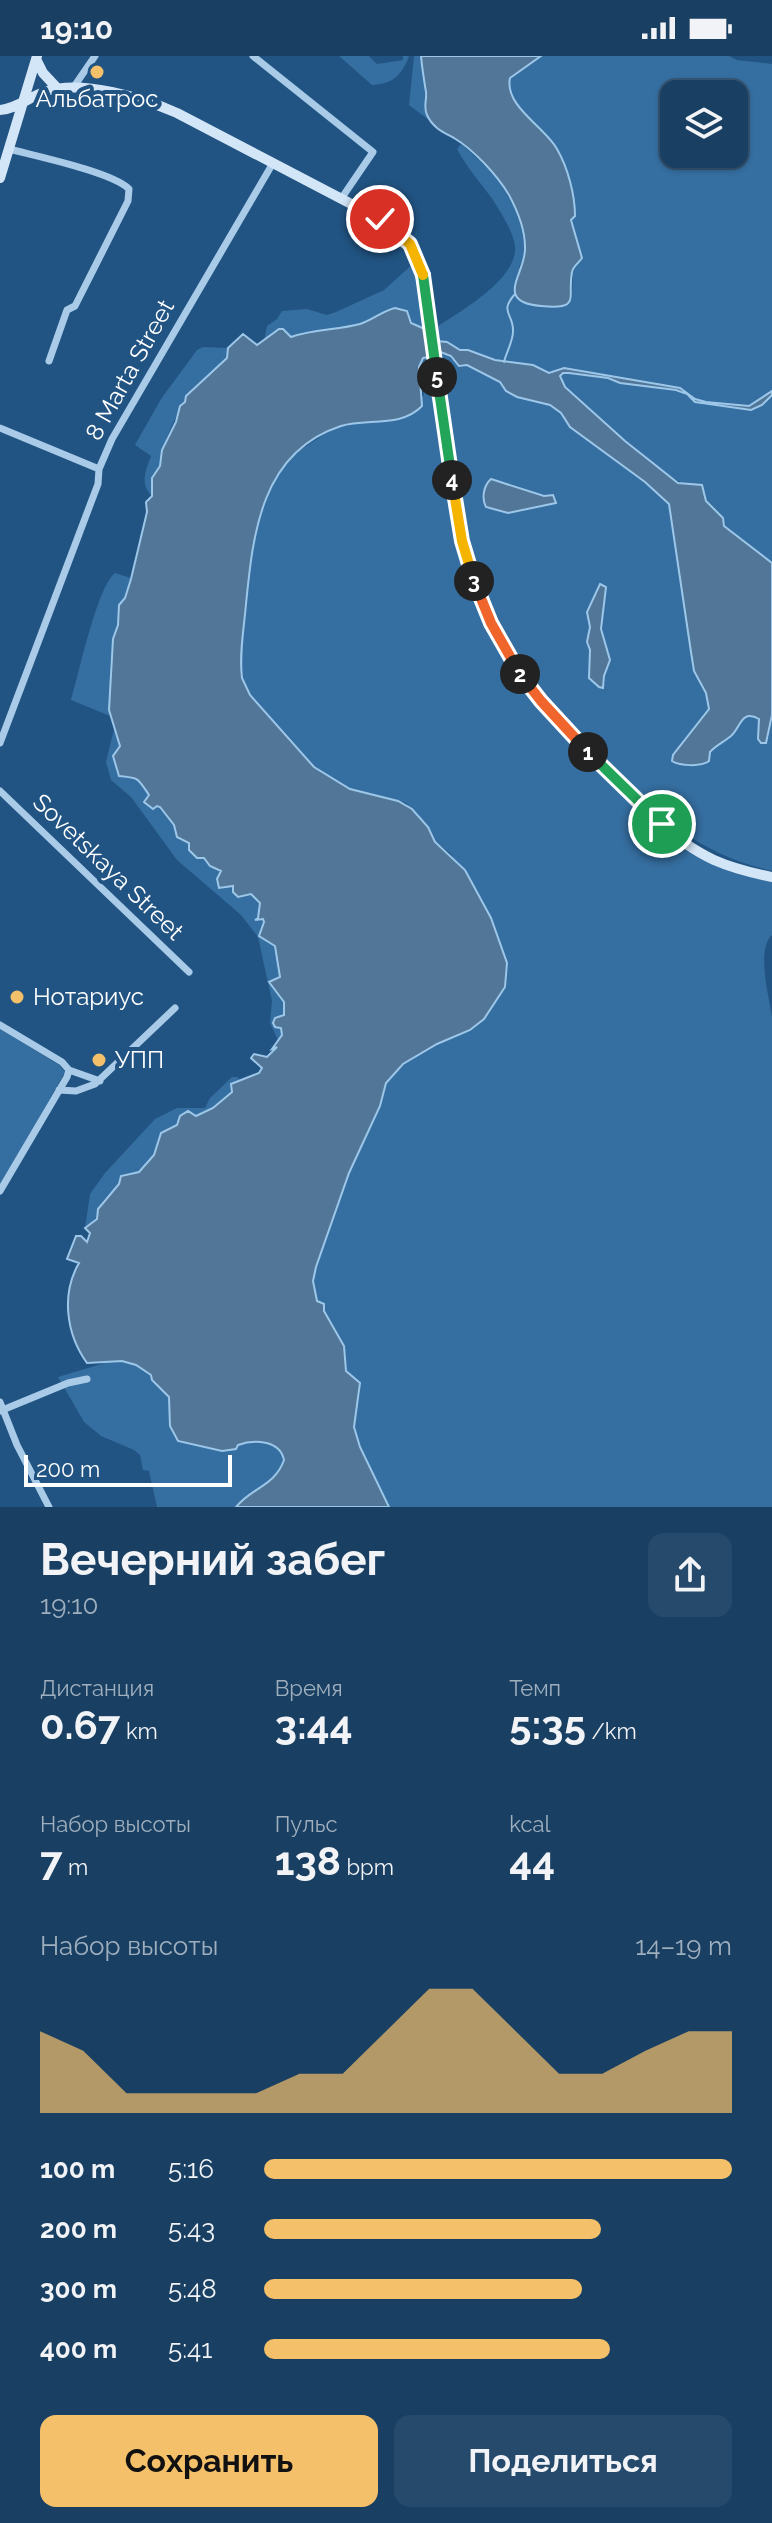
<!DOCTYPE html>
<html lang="ru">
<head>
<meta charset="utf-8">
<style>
	:root { --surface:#193f62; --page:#264a6b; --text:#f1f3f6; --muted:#9fafbe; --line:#375877; --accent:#f5c06a }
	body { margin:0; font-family:Raleway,sans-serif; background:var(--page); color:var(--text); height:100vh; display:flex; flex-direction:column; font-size:30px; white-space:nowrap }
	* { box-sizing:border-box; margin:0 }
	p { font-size:26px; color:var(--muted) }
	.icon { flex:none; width:44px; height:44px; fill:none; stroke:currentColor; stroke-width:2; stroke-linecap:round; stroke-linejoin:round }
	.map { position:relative; height:1451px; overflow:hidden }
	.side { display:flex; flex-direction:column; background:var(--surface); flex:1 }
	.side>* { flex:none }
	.tools { position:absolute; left:660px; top:24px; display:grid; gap:16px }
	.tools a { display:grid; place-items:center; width:88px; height:88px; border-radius:16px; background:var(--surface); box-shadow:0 2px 6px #0004,0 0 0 2px var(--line); font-size:40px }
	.scale { position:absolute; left:24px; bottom:20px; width:208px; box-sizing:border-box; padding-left:8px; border:4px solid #fff; border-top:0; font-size:22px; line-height:28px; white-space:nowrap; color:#fff; -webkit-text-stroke:6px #215483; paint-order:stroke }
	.pin { position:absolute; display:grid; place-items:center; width:68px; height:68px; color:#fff; margin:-34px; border:4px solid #fff; border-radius:50%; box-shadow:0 2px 8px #0007 }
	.km { position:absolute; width:40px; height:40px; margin:-20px; border-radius:50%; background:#222; color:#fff; font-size:22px; line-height:40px; text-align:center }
	.round { display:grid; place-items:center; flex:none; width:84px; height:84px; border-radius:16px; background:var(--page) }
	.headline { display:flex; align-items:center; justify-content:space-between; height:136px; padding:0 40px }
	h1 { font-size:44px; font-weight:700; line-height:60px }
	.figures { display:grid; grid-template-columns:repeat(3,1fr); gap:12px; height:136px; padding:8px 40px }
	.figures div { display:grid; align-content:center }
	.figures b { font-size:40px; font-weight:700 }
	.figures small { font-size:22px; font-weight:400 }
	.figures p { font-size:22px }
	.chart { height:224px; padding:16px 40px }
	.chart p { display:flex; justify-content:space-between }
	.chart svg { width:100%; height:144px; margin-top:8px; fill:var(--accent); opacity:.7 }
	.action { display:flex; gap:16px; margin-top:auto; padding:16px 40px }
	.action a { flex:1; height:92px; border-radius:16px; background:var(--accent); color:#111; font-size:32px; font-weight:700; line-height:92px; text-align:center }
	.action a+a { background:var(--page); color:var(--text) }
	ul { padding:0 40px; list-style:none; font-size:26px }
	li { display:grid; grid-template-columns:128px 96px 1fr; align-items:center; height:60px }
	li i { height:20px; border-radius:10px; background:var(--accent) }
	.status { display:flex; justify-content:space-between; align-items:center; height:56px; padding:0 40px; background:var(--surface); direction:ltr }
	.status svg { height:22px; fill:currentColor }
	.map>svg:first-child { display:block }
	.green { fill:#356ea0; fill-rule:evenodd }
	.water { fill:#527697; stroke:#9dc7e9; stroke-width:2 }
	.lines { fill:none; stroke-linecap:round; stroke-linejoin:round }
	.stream { stroke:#9dc7e9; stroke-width:2 }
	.street { stroke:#a9cbe8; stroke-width:7 }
	.secondary { stroke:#d3e6f7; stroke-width:10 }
	.split-1-casing { stroke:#fff; stroke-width:16 }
	.split-2-casing { stroke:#fff; stroke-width:16 }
	.split-3-casing { stroke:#fff; stroke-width:16 }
	.split-4-casing { stroke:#fff; stroke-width:16 }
	.split-5-casing { stroke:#fff; stroke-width:16 }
	.split-6-casing { stroke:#fff; stroke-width:16 }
	.split-7-casing { stroke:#fff; stroke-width:16 }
	.split-1 { stroke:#22a559; stroke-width:10 }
	.split-2 { stroke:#f0652b; stroke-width:10 }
	.split-3 { stroke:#f0652b; stroke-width:10 }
	.split-4 { stroke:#f5b400; stroke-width:10 }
	.split-5 { stroke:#22a559; stroke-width:10 }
	.split-6 { stroke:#22a559; stroke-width:10 }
	.split-7 { stroke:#f5b400; stroke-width:10 }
	.poi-dot { fill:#f5c06a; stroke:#215483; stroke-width:3 }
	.labels { text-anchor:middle; stroke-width:8; stroke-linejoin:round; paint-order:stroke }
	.poi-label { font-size:24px; fill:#fff; stroke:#215483; text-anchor:start }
	.street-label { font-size:24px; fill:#fff; stroke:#215483 }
</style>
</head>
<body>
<div class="status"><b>19:10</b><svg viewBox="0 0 49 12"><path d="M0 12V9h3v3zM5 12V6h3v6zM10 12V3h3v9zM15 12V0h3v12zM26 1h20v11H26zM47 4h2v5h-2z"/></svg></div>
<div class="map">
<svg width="772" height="1451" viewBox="0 0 772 1451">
	<rect width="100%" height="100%" fill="#215483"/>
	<path class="green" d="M 339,0 L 369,0 L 377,8 L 403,4 L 403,0 L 409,0 C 402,19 393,28 372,29 Z
		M 414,0 L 421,0 L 426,38 L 424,51 L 429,64 L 409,49 Z
		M 541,0 L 729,0 L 737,4 L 772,8 L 772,335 L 749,350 L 706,346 L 695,343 L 680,332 L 564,312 L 549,317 L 509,305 L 495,304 L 468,294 L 460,294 L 447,286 L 437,285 L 435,272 C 459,256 511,227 515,196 C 517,181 501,157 493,144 C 481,127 467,112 457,93 L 461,88 C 490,112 513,137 522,175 C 525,189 527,198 519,211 L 559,251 L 572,243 L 573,211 L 581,202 C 578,191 573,180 572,170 C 570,152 576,151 569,131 L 509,36 L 510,22 ZM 674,38 L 734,38 L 734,98 L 674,98 Z
		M 415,206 L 427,274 C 417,272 412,269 409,259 L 291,281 L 283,273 L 264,285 L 267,270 L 277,263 L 282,255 L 307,253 L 327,259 L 336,256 L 384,234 Z
		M 203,291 L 228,292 L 229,299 L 197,332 L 186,340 L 185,346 C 180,351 163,388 162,397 C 161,399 161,409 160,410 C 156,424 151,423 152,440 C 139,428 146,414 151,400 L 135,389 L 161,343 L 197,294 Z
		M 438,295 L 451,300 L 462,311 L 466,309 L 500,326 L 517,341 L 550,349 L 561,357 L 571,371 L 657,435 L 669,448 L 691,596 L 694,615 L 706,637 L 709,652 L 673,699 L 672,704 L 709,705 L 710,696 C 715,690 720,689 725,684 C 737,675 740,652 759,663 L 758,683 L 769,681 L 769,662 L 772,659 L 772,815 C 700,798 662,764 612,712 C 582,681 547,650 522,614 C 459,521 451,404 438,295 ZM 505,426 C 517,434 539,441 553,439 L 508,457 L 486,450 L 482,440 L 486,432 ZM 605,541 L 601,573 L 610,604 L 604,620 L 605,628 L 589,622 L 590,594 L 587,585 L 590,571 L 587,556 L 592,544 Z
		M 429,301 L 452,459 L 460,499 L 477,547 L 500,595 L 521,628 L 696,799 L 732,816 L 772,826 L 772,879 C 756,894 769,940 772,961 L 772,1451 L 389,1451 L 360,1391 L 354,1371 L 360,1335 L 346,1315 L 344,1290 L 317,1245 L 313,1225 L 316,1211 L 349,1117 L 380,1050 L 386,1027 L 403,1008 L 437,988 L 470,974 L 484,963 L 507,908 L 491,862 L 480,842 L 450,797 L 435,786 L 428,771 L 406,747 L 350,733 L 314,711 L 250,639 L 242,622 L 241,600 L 251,502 L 262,451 L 278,417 L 300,394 L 331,374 L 344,369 L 392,364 L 424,339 L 419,311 L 423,302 Z
		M 563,317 L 608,322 L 620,327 L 676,334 L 702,348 L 750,354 L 762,349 L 772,339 L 772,507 L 723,469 L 723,462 L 706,445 L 705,437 C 651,418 607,369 565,331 L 560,320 Z
		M 115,517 L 131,522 C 121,554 111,582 110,616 C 109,622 112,628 112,635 C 112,644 109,649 110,660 L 71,644 C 79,617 97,531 115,517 Z
		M 114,673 L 120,690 L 113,700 L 117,717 L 139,723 L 149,739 L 144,746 L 160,751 L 174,769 L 176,778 L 186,784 L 197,802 L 204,802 L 220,815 L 217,823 L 219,832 L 234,830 L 242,840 L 254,839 L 260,847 L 257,864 L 263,862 L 265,885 L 273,887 L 275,890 L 280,921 L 278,923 L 272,923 L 284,946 L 284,959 L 275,971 L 281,972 L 282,979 L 278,984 L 270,967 L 272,945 L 258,881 L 241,859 L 177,804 L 131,741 L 111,724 L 106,706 Z
		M 0,973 L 59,1009 L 65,1016 L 0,1130 Z
		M 232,1021 L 237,1021 L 241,1024 L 234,1026 L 232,1036 L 213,1052 L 196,1060 L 180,1060 L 177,1068 L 159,1082 L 154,1099 L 139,1116 L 129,1117 L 101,1147 L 97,1162 L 85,1172 L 90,1138 L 105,1117 L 155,1063 L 177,1052 L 205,1052 L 210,1042 Z
		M 115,1304 C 137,1307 161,1321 169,1343 C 173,1352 170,1359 170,1368 C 171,1374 175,1380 178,1385 L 222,1395 L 236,1393 L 238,1389 C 252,1384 289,1384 282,1408 C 276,1431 249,1435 236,1451 L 157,1451 L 149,1415 L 143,1414 L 140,1399 L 134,1394 L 101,1380 L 84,1366 L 58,1321 Z"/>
	<path class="water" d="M 421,0 L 541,0 L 510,22 C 504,50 545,71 557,93 C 568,112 575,139 575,160 L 571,164 L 582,202 C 578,208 573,210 572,216 C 567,242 582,254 541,250 C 492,246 527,216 525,191 C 525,174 517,154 509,139 C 497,119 474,94 454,82 C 443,76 433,72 427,59 C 423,50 427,45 426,36 C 424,24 422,12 421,0 Z
		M 395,252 L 407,255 L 411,267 L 427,274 L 429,301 L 423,302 L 419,311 L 422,350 C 401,372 367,362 341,370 C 261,396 253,478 246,548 C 244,572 239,598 242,622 L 250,639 L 314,711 L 350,733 L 398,745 L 412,753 L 428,771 L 435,786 L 465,814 L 491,862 L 507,907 L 505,931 L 484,963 L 470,974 L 437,988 L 403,1008 L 386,1027 L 380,1050 L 349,1117 L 316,1211 L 313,1225 L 317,1245 L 324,1248 L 324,1255 L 344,1290 L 346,1315 L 360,1327 L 354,1371 L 360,1391 L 389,1451 L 236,1451 C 251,1432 275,1430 284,1404 C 280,1384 254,1383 238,1389 L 236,1393 L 222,1395 L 178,1385 L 170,1370 L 169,1341 L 152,1324 L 151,1319 L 136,1309 L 122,1305 L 87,1307 C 66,1278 61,1238 79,1207 L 67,1203 L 76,1180 L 81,1180 L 87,1186 L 90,1177 L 85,1172 L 97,1163 L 98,1153 L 119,1128 L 121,1120 L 139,1116 L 154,1099 L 161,1077 L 177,1069 L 180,1060 L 188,1055 L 196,1060 L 213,1052 L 232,1036 L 231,1028 L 259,1017 L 262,1012 L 251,1002 L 254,998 L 267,1001 L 277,991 L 272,993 L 282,979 L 281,972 L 275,971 L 273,967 L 275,962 L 284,959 L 284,946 L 269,926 L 280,921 L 275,890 L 259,880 L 264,866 L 263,863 L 255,864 L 258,862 L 260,847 L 251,838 L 238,841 L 233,836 L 233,830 L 219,832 L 217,823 L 221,815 L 210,810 L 204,802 L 197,802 L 189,794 L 189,787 L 177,781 L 174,769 L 160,751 L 157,750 L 153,753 L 144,746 L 149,739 C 137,721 139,722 119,720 L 113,700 L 120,690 L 109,654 L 113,583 L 118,569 L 119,549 L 125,542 L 131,523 L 147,456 L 146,446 L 152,440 L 152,422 L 160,410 L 162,394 L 176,366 L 180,350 L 185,346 L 186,340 L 227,302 L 228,292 L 243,278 L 257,289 L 279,273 L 283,273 L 291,281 C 312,273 338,274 360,268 C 373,264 382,255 395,252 Z
		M 437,285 L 447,286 L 460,294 L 468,294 L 495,304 L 533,309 L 549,317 L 564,312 L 680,332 L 695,343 L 706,346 L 749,350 L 772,335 L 772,339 L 762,349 L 751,354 L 695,346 L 687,338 L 676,334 L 620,327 L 608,322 L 569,317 L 563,317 L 560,320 L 565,331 L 625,385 L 678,427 L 702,429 L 706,445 L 723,462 L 724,470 L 772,507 L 772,659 L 766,687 L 761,687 L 758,683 L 759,663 C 741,653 741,671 731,680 C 724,686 716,689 710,696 L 709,705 C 701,711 680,710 672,705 L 673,699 L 709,653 L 706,637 L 694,615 L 691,596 L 669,448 L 645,426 L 570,371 L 561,357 L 550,349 L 517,341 L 506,335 L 500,326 L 467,309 L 459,310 L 451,300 L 438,295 Z
		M 491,423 L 544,440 L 553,439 L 556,447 L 508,457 L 486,451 C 481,442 484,429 491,423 Z
		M 600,528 L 606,531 L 601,573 L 610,604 L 604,620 L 603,632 L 599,631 L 589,622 L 590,594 L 587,586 L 590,571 L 587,556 Z"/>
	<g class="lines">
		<path class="stream" d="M 504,306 C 506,297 514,283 513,274 C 513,257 499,256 515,238"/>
		<path class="street" d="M 253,0 L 373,96 L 341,143
			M 73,32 L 95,0
			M 9,93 C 35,100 112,116 129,133 L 128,145 L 75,250 L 67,254 L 49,305
			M 0,372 L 99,413
			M 0,687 L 98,428 L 99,413 L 112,383 L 273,107
			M 0,735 L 189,916
			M 0,969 L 62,1006 L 69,1014 L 100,1025
			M 59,1034 L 76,1035 L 95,1028 L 175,952
			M 0,1135 L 67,1021 L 69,1014
			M 0,1346 L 17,1389 L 49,1451
			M 0,1355 L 68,1327 L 87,1323"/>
		<path class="secondary" d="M 36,3 L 43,17 L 58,33
			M 0,54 C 17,53 30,40 47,35 C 83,24 143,42 177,57 L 380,163 L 410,188 L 424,221 C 443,345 444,502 514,610 C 538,647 572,678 602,710 C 634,744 671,784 714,804 C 732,812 752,817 772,821
			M 0,122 L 37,0"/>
	</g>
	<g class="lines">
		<defs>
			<path id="split-1" d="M 588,696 L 662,768"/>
			<path id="split-2" d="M 520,618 L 541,645 L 588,696"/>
			<path id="split-3" d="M 474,525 L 491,567 L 520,618"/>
			<path id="split-4" d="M 452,424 L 462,485 L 474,525"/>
			<path id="split-5" d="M 437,321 L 452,424"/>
			<path id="split-6" d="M 423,219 L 437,321"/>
			<path id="split-7" d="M 380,163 L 410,188 L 423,219"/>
		</defs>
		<use href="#split-1" class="split-1-casing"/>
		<use href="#split-2" class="split-2-casing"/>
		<use href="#split-3" class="split-3-casing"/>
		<use href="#split-4" class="split-4-casing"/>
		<use href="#split-5" class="split-5-casing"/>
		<use href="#split-6" class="split-6-casing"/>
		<use href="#split-7" class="split-7-casing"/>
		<use href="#split-1" class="split-1"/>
		<use href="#split-2" class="split-2"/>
		<use href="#split-3" class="split-3"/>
		<use href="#split-4" class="split-4"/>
		<use href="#split-5" class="split-5"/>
		<use href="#split-6" class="split-6"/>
		<use href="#split-7" class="split-7"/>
	</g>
	<g class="poi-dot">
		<circle cx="97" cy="16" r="8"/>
		<circle cx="17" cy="941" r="8"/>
		<circle cx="99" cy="1004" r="8"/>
	</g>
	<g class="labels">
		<g class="poi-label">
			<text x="97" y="51" text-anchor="middle">Альбатрос</text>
			<text x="33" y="949">Нотариус</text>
			<text x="115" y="1012">УПП</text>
		</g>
		<g class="street-label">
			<text transform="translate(130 314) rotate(-61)" y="8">8 Marta Street</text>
			<text transform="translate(108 811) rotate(44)" y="8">Sovetskaya Street</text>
		</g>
	</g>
</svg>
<div class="tools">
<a><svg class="icon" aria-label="layers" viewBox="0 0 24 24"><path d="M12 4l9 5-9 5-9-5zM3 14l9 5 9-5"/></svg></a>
</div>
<div class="scale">200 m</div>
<div class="pin" style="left:662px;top:768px;background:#1e9e55"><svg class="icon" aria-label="arrive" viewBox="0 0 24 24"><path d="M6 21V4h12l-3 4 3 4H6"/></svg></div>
<div class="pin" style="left:380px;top:163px;background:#d93025"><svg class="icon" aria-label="check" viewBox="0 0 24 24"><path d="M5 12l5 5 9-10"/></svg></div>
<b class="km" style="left:588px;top:696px">1</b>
<b class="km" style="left:520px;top:618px">2</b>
<b class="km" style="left:474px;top:525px">3</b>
<b class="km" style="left:452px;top:424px">4</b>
<b class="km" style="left:437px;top:321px">5</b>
</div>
<section class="side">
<div class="headline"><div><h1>Вечерний забег</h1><p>19:10</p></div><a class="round"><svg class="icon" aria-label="share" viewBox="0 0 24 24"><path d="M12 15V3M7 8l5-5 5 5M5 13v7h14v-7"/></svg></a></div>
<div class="figures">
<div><p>Дистанция</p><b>0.67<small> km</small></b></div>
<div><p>Время</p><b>3:44</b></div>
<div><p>Темп</p><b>5:35<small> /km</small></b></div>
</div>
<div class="figures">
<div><p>Набор высоты</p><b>7<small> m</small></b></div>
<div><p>Пульс</p><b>138<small> bpm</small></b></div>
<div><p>kcal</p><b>44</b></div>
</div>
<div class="chart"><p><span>Набор высоты</span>14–19 m</p>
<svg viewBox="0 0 160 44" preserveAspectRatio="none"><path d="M0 44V19L10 25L20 38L30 38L40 38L50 38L60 32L70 32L80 19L90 6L100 6L110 19L120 32L130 32L140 25L150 19L160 19V44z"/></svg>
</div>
<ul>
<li><b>100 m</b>5:16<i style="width:100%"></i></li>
<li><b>200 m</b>5:43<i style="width:72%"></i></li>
<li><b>300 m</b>5:48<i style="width:68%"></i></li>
<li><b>400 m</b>5:41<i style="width:74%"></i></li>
</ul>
<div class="action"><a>Сохранить</a><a>Поделиться</a></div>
</section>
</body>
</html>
